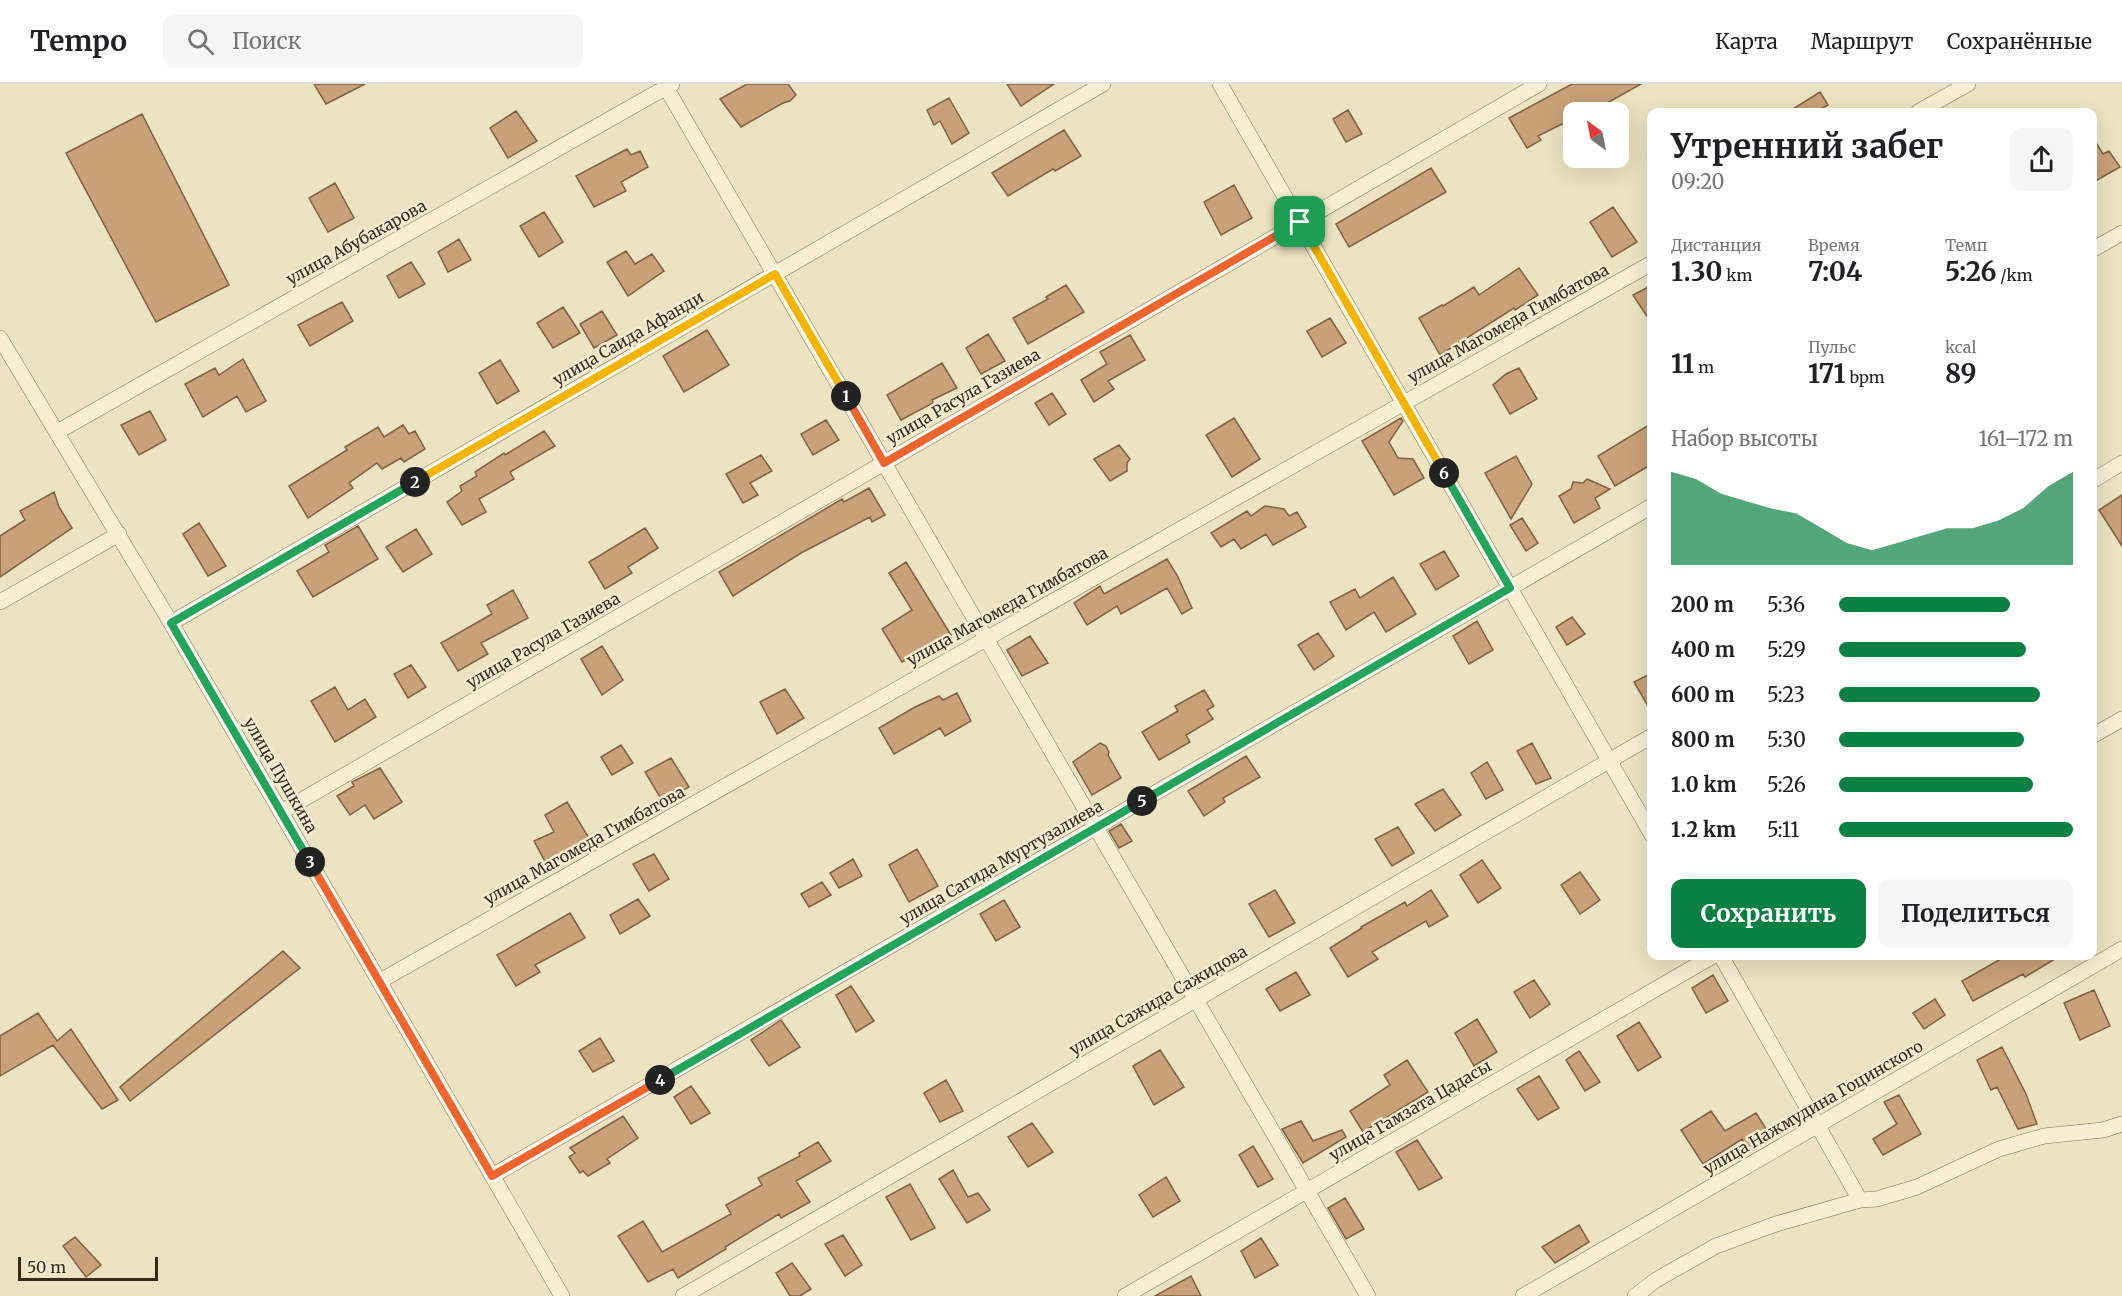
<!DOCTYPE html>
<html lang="ru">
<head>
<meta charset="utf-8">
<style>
	:root { --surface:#fff; --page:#f6f6f6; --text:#202124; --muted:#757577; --line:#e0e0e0; --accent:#0b8043 }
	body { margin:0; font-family:Merriweather,serif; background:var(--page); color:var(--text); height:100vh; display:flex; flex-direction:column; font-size:22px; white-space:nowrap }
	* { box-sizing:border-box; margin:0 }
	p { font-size:20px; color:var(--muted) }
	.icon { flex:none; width:33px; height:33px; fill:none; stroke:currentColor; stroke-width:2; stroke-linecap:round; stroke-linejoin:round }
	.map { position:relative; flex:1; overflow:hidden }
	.side { position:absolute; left:1647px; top:24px; width:450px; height:852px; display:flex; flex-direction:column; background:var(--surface); border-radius:12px; box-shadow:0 6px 24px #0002 }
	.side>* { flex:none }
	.needle { width:39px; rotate:328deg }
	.buttons { position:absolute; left:1563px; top:18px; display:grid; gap:12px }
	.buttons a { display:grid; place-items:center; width:66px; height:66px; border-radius:12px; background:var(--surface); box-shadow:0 6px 24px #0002; font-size:30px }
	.scale { position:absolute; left:18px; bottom:15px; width:140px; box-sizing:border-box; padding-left:6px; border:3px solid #342a1d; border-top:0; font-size:16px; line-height:21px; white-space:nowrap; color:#342a1d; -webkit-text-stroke:4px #f3ecd0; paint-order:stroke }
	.pin { position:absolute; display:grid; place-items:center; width:51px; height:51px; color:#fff; margin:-26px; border-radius:12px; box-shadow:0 3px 9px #0006 }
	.km { position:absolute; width:30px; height:30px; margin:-15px; border-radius:50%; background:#222; color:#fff; font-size:16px; line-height:30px; text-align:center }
	.round { display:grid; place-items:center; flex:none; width:63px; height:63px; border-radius:12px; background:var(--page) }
	.summary { display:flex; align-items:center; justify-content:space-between; height:102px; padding:0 24px }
	h1 { font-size:33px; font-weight:700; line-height:45px }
	.metrics { display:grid; grid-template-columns:repeat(3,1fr); gap:9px; height:102px; padding:6px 24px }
	.metrics div { display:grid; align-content:center }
	.metrics b { font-size:26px; font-weight:700 }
	.metrics small { font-size:16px; font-weight:400 }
	.metrics p { font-size:16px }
	.chart { height:168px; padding:12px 24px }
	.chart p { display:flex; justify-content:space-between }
	.chart svg { width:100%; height:108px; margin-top:6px; fill:var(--accent); opacity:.7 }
	.cta { display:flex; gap:12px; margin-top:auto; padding:12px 24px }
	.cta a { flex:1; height:69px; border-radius:12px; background:var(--accent); color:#fff; font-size:24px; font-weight:700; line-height:69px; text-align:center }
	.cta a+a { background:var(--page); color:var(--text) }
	ul { padding:0 24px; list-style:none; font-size:20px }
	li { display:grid; grid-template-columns:96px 72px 1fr; align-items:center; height:45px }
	li i { height:15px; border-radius:8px; background:var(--accent) }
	header { display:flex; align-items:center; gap:36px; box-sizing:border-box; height:84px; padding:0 30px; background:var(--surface); border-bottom:2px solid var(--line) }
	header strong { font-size:28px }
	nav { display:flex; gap:33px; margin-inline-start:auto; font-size:21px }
	.search { width:420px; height:54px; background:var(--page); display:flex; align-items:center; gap:15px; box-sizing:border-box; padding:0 21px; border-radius:12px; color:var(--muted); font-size:22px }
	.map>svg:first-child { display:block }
	.building { fill:#c8a178; stroke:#826041; stroke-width:1.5 }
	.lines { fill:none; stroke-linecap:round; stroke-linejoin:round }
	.minor-casing { stroke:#847459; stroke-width:16 }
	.minor { stroke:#f7efd4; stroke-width:15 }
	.split-1-casing { stroke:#fff; stroke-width:12 }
	.split-2-casing { stroke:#fff; stroke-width:12 }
	.split-3-casing { stroke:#fff; stroke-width:12 }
	.split-4-casing { stroke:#fff; stroke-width:12 }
	.split-5-casing { stroke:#fff; stroke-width:12 }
	.split-6-casing { stroke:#fff; stroke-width:12 }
	.split-7-casing { stroke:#fff; stroke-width:12 }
	.split-1 { stroke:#f0652b; stroke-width:8 }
	.split-2 { stroke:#f5b400; stroke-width:8 }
	.split-3 { stroke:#22a559; stroke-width:8 }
	.split-4 { stroke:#f0652b; stroke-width:8 }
	.split-5 { stroke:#22a559; stroke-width:8 }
	.split-6 { stroke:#22a559; stroke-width:8 }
	.split-7 { stroke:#f5b400; stroke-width:8 }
	.labels { text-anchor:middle; stroke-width:5; stroke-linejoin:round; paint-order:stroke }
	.street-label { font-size:16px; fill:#342a1d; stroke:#f3ecd0 }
</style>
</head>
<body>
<header>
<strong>Tempo</strong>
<div class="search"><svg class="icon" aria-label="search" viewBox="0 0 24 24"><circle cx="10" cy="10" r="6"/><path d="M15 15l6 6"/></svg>Поиск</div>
<nav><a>Карта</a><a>Маршрут</a><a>Сохранённые</a></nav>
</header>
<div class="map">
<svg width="2122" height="1212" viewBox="0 0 2122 1212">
	<rect width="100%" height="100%" fill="#ebe3c1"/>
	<path class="building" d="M 314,0 L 365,0 L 326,20 Z
		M 747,0 L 788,0 L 796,11 L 790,17 L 783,19 L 741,43 L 720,15 Z
		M 1007,0 L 1054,0 L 1021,22 Z
		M 1572,0 L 1641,0 L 1593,27 L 1591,24 L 1583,28 L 1574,28 L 1574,34 L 1538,52 L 1541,56 L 1527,64 L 1509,34 Z
		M 1820,8 L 1828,21 L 1816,28 L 1788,28 Z
		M 949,14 L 969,49 L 952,60 L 940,37 L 934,41 L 927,26 Z
		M 1348,26 L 1362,50 L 1346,58 L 1333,35 Z
		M 516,27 L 537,57 L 508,74 L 490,44 Z
		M 142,30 L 229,201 L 156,238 L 66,69 Z
		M 1064,46 L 1081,72 L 1055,87 L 1053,85 L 1008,112 L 992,89 Z
		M 2092,52 L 2103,70 L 2109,67 L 2120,83 L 2092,99 Z
		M 627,65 L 631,71 L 640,67 L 648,83 L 621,98 L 626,107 L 594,123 L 576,92 Z
		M 1431,84 L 1446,108 L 1349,163 L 1336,140 Z
		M 335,99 L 354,134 L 328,148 L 309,114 Z
		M 1234,101 L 1252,134 L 1221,151 L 1204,118 Z
		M 1613,123 L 1637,158 L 1612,173 L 1590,138 Z
		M 544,128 L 563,158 L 539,173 L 520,142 Z
		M 459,155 L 471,176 L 448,188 L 438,168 Z
		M 626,167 L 635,180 L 652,170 L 664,187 L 628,212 L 607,178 Z
		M 411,178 L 425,200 L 399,214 L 387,192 Z
		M 1519,184 L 1538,211 L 1515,226 L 1514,224 L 1440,271 L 1419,234 L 1442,221 L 1443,222 L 1474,203 L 1479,211 Z
		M 1066,201 L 1084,228 L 1028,260 L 1013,234 L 1048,215 L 1046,213 Z
		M 1652,201 L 1652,240 L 1633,211 Z
		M 342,218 L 353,237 L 310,262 L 298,241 Z
		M 563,223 L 580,249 L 553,264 L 537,239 Z
		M 602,227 L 617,251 L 594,264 L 580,240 Z
		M 1330,234 L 1346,259 L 1322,273 L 1307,247 Z
		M 707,246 L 729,281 L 684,308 L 663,272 Z
		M 988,250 L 1005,277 L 981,290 L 966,264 Z
		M 1130,251 L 1145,276 L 1108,297 L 1114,305 L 1094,318 L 1081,296 L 1107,280 L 1100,268 Z
		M 243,275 L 266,317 L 246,328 L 237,312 L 203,333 L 185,300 L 215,284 L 219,291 Z
		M 500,276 L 519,307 L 497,320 L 479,289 Z
		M 942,279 L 957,304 L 932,316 L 933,319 L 901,336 L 887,311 Z
		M 1519,284 L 1537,315 L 1510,330 L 1493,301 L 1506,290 Z
		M 1052,309 L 1066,330 L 1049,341 L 1035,319 Z
		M 150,327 L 166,356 L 139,371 L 121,341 Z
		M 1234,334 L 1260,375 L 1232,393 L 1206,351 Z
		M 1401,334 L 1403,337 L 1389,358 L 1398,374 L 1413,375 L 1424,394 L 1394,411 L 1362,357 Z
		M 826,336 L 839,356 L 813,371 L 801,350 Z
		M 1652,339 L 1652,380 L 1615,402 L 1598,372 Z
		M 403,341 L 409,350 L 415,347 L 425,365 L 404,378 L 401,374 L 382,385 L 377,379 L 349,399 L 353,404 L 308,434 L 289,402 L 347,366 L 345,363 L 378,343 L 384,353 Z
		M 544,347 L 555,362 L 510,388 L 514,395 L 479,415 L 486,428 L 462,441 L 447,418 L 462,407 L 460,402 L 477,392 L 475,388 L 504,369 L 505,371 Z
		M 1119,361 L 1130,375 L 1127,379 L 1127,387 L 1110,397 L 1094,375 Z
		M 761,371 L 772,387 L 750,399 L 758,411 L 743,419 L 726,390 Z
		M 1516,372 L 1532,400 L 1511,435 L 1485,389 Z
		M 1587,395 L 1610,405 L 1595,414 L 1600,424 L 1574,439 L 1559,412 L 1571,405 L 1573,398 L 1583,399 Z
		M 869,404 L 885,431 L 872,438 L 870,433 L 801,469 L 733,512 L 719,488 L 842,415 L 844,418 Z
		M 54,408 L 59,423 L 72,444 L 0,493 L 0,452 L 25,436 L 20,427 Z
		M 2122,411 L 2122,462 L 2099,426 Z
		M 1265,422 L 1284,425 L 1289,432 L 1297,428 L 1306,443 L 1273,461 L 1266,450 L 1241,465 L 1234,455 L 1221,463 L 1211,449 L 1247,427 L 1251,432 Z
		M 1522,434 L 1538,459 L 1526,467 L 1510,441 Z
		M 199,439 L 226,482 L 208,492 L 183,450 Z
		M 358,442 L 378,475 L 313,513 L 297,487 L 329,468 L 325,461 Z
		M 645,444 L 658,464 L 628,483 L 632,489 L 605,505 L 589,478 Z
		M 416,445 L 432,470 L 403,488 L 386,463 Z
		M 1444,467 L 1459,492 L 1436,506 L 1420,480 Z
		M 1167,475 L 1177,491 L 1192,524 L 1182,530 L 1167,504 L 1121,530 L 1117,522 L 1087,541 L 1074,519 L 1100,502 L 1104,510 Z
		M 906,478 L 951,551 L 902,578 L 882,545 L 912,526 L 889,489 Z
		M 1393,493 L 1416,530 L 1386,548 L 1374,528 L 1346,546 L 1330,518 L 1355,505 L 1360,514 Z
		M 513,506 L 528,534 L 481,559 L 488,570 L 458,587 L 441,559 L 492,530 L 487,521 Z
		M 1572,533 L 1585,550 L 1567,561 L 1556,543 Z
		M 1477,537 L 1493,566 L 1469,580 L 1453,552 Z
		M 1318,549 L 1334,572 L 1314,586 L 1298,561 Z
		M 1030,552 L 1048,579 L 1022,592 L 1007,566 Z
		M 602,562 L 623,596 L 602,611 L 581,575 Z
		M 411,581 L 426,603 L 408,614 L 394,590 Z
		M 1652,589 L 1652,629 L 1634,598 Z
		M 335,603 L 348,626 L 365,615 L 376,633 L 335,658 L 311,617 Z
		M 785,605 L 804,634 L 777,650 L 760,618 Z
		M 1204,606 L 1214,622 L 1207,626 L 1213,635 L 1186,651 L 1190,658 L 1159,676 L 1142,648 L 1178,627 L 1175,622 Z
		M 957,609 L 971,637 L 945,652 L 940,644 L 894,670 L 879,644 L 915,623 L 939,612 L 943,616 Z
		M 1100,659 L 1106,662 L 1109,668 L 1108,671 L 1121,694 L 1092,711 L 1073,678 Z
		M 1532,659 L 1551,694 L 1536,700 L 1517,667 Z
		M 621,661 L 633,679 L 612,691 L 601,673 Z
		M 1246,672 L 1260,693 L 1223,714 L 1225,718 L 1204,732 L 1188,707 Z
		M 671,674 L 689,703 L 663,718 L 645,688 Z
		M 1487,678 L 1503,706 L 1486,715 L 1471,689 Z
		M 380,684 L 402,718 L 374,735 L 365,721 L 350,731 L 337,712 L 354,702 L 352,698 Z
		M 1443,705 L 1461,731 L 1435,747 L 1415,720 Z
		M 567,718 L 589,754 L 563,771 L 565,774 L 548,783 L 534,757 L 554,748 L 545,731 Z
		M 1121,740 L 1132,757 L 1119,764 L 1109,747 Z
		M 1398,743 L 1414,769 L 1392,782 L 1375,755 Z
		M 917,765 L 938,802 L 909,818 L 889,781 Z
		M 654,770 L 669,795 L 649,807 L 633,780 Z
		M 853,775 L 862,792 L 839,804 L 830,789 Z
		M 1482,776 L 1501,804 L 1478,819 L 1460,791 Z
		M 1580,788 L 1600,816 L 1580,830 L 1561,801 Z
		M 822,798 L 831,811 L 809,823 L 801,810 Z
		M 1275,806 L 1295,839 L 1269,853 L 1249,820 Z
		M 1431,806 L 1448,832 L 1429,843 L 1426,837 L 1372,868 L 1378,875 L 1348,893 L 1330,864 L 1362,844 L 1361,843 L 1405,818 L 1407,822 Z
		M 638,815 L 650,832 L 620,850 L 610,831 Z
		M 1004,816 L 1020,843 L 996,857 L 980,830 Z
		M 570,829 L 585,854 L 535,881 L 540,888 L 516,902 L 497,871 Z
		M 283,867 L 300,884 L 130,1017 L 120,1003 Z
		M 2006,872 L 2060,872 L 2025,893 L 2023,890 L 1973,917 L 1962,897 Z
		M 1296,888 L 1310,911 L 1280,927 L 1266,905 Z
		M 1713,891 L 1728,917 L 1706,929 L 1692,904 Z
		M 1534,896 L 1550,920 L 1530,934 L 1514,908 Z
		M 851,902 L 874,937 L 856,948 L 836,911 Z
		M 2094,906 L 2110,942 L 2080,956 L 2064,919 Z
		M 1935,915 L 1945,931 L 1924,945 L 1913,929 Z
		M 38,929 L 57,957 L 71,945 L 118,1016 L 102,1025 L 53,961 L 0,992 L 0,952 Z
		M 1477,935 L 1497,968 L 1474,982 L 1455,949 Z
		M 781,936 L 800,963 L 769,982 L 751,956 Z
		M 1639,938 L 1661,973 L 1638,987 L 1617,952 Z
		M 600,954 L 614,977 L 593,988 L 579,967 Z
		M 2002,963 L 2026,1010 L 2037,1040 L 2018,1045 L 1997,1003 L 1991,1006 L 1977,976 Z
		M 1160,966 L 1184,1003 L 1154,1021 L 1133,982 Z
		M 1579,967 L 1600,998 L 1585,1007 L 1566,976 Z
		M 1407,976 L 1428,1008 L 1363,1048 L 1350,1027 L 1390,1001 L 1384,991 Z
		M 1539,992 L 1559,1024 L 1538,1036 L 1517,1005 Z
		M 946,996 L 963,1027 L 940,1038 L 924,1009 Z
		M 691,1002 L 710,1029 L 691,1040 L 674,1013 Z
		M 1899,1011 L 1921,1050 L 1883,1071 L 1873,1055 L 1897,1040 L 1884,1018 Z
		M 1711,1027 L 1725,1047 L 1756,1029 L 1772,1054 L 1749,1067 L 1742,1055 L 1703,1080 L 1681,1046 Z
		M 623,1032 L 638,1054 L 607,1075 L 610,1079 L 588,1092 L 583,1087 L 580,1089 L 569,1073 L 575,1069 L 570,1064 Z
		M 1301,1037 L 1313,1057 L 1342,1046 L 1346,1053 L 1303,1079 L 1282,1045 Z
		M 1032,1039 L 1053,1068 L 1028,1083 L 1008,1053 Z
		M 1417,1056 L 1442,1094 L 1419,1106 L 1396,1068 Z
		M 818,1058 L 831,1077 L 796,1097 L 810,1118 L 781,1134 L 779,1130 L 725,1163 L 726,1165 L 678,1194 L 673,1185 L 648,1198 L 618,1152 L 643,1137 L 662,1168 L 731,1130 L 726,1121 L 762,1101 L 758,1094 L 800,1072 L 799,1069 Z
		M 1253,1062 L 1273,1095 L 1258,1103 L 1239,1071 Z
		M 953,1086 L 968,1113 L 978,1109 L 990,1126 L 967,1139 L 939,1095 Z
		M 1166,1093 L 1180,1117 L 1153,1133 L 1139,1111 Z
		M 910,1100 L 935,1144 L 911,1156 L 886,1113 Z
		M 1345,1114 L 1364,1145 L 1346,1155 L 1328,1124 Z
		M 1579,1141 L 1589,1158 L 1555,1179 L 1542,1163 Z
		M 843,1151 L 862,1181 L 845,1192 L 825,1160 Z
		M 75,1153 L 101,1181 L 86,1193 L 63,1162 Z
		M 1261,1154 L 1278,1181 L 1255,1194 L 1241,1167 Z
		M 792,1179 L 811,1205 L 800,1212 L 790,1212 L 776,1189 Z
		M 1191,1192 L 1201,1212 L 1155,1212 Z"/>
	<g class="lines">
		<defs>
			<path id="minor" d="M 664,0 L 1368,1212
				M 1220,0 L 1652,751
				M 1918,28 L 1968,0
				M 2092,166 L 2122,149
				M 0,254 L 171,539 L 562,1212
				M 57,348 L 672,0
				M 2092,397 L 2122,379
				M 0,518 L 119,450
				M 171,539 L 1103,0
				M 2092,652 L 2122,635
				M 281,728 L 1539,0
				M 1721,872 L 1860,1116
				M 380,897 L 1652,179
				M 492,1092 L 1652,422
				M 683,1212 L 1652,652
				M 1125,1212 L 1713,872
				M 1523,1212 L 2122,865
				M 1635,1212 L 1656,1196 L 1716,1162 L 1776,1140 L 1860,1116 L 1877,1115 L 1917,1103 L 1999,1065 L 2044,1052 L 2103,1046 L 2122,1040"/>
		</defs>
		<use href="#minor" class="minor-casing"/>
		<use href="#minor" class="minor"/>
	</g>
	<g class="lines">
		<defs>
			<path id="split-1" d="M 846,312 L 884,379 L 1300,138"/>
			<path id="split-2" d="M 415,398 L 775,190 L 846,312"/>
			<path id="split-3" d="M 310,778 L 171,539 L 415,398"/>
			<path id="split-4" d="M 310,778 L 492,1092 L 660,996"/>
			<path id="split-5" d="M 660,996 L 1142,717"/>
			<path id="split-6" d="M 1142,717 L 1510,504 L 1444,389"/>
			<path id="split-7" d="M 1300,138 L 1444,389"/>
		</defs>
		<use href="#split-1" class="split-1-casing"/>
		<use href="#split-2" class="split-2-casing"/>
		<use href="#split-3" class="split-3-casing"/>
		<use href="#split-4" class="split-4-casing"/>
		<use href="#split-5" class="split-5-casing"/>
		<use href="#split-6" class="split-6-casing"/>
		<use href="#split-7" class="split-7-casing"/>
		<use href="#split-1" class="split-1"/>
		<use href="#split-2" class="split-2"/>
		<use href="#split-3" class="split-3"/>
		<use href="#split-4" class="split-4"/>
		<use href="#split-5" class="split-5"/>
		<use href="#split-6" class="split-6"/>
		<use href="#split-7" class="split-7"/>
	</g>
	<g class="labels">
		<g class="street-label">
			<text transform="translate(356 158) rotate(-29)" y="6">улица Абубакарова</text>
			<text transform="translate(1508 239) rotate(-29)" y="6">улица Магомеда Гимбатова</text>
			<text transform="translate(628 254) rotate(-30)" y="6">улица Саида Афанди</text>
			<text transform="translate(963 312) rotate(-30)" y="6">улица Расула Газиева</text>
			<text transform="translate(1007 522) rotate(-29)" y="6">улица Магомеда Гимбатова</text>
			<text transform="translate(543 556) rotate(-30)" y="6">улица Расула Газиева</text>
			<text transform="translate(281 691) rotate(60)" y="6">улица Пушкина</text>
			<text transform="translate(584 761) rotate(-29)" y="6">улица Магомеда Гимбатова</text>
			<text transform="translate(1001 778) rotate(-30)" y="6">улица Сагида Муртузалиева</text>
			<text transform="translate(1158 916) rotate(-30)" y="6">улица Сажида Сажидова</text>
			<text transform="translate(1813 1023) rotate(-30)" y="6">улица Нажмудина Гоцинского</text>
			<text transform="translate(1410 1026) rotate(-30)" y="6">улица Гамзата Цадасы</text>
		</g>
	</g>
</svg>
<div class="buttons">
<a><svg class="needle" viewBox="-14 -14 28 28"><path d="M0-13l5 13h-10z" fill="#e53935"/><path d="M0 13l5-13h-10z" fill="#757577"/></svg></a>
</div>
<div class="scale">50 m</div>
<div class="pin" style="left:1300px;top:138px;background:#1e9e55"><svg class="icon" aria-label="arrive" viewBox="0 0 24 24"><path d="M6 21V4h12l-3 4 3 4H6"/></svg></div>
<b class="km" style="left:846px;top:312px">1</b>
<b class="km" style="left:415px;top:398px">2</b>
<b class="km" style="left:310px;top:778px">3</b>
<b class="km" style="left:660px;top:996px">4</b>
<b class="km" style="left:1142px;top:717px">5</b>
<b class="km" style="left:1444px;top:389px">6</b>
<section class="side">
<div class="summary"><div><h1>Утренний забег</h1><p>09:20</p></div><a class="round"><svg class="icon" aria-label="share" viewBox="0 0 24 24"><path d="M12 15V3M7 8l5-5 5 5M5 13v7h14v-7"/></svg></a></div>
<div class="metrics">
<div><p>Дистанция</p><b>1.30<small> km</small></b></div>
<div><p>Время</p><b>7:04</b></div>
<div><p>Темп</p><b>5:26<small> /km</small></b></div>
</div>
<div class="metrics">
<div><b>11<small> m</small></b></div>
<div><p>Пульс</p><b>171<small> bpm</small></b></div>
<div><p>kcal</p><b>89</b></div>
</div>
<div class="chart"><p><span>Набор высоты</span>161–172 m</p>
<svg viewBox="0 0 160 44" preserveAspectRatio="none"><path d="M0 44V6L10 9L20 15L30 18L40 21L50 23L60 29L70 35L80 38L90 35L100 32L110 29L120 29L130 26L140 21L150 12L160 6V44z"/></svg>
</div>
<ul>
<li><b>200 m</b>5:36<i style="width:73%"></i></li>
<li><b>400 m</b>5:29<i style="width:80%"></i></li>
<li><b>600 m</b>5:23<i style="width:86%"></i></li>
<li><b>800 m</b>5:30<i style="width:79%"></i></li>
<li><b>1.0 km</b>5:26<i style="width:83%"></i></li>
<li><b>1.2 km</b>5:11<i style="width:100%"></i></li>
</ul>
<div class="cta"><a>Сохранить</a><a>Поделиться</a></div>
</section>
</div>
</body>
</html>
